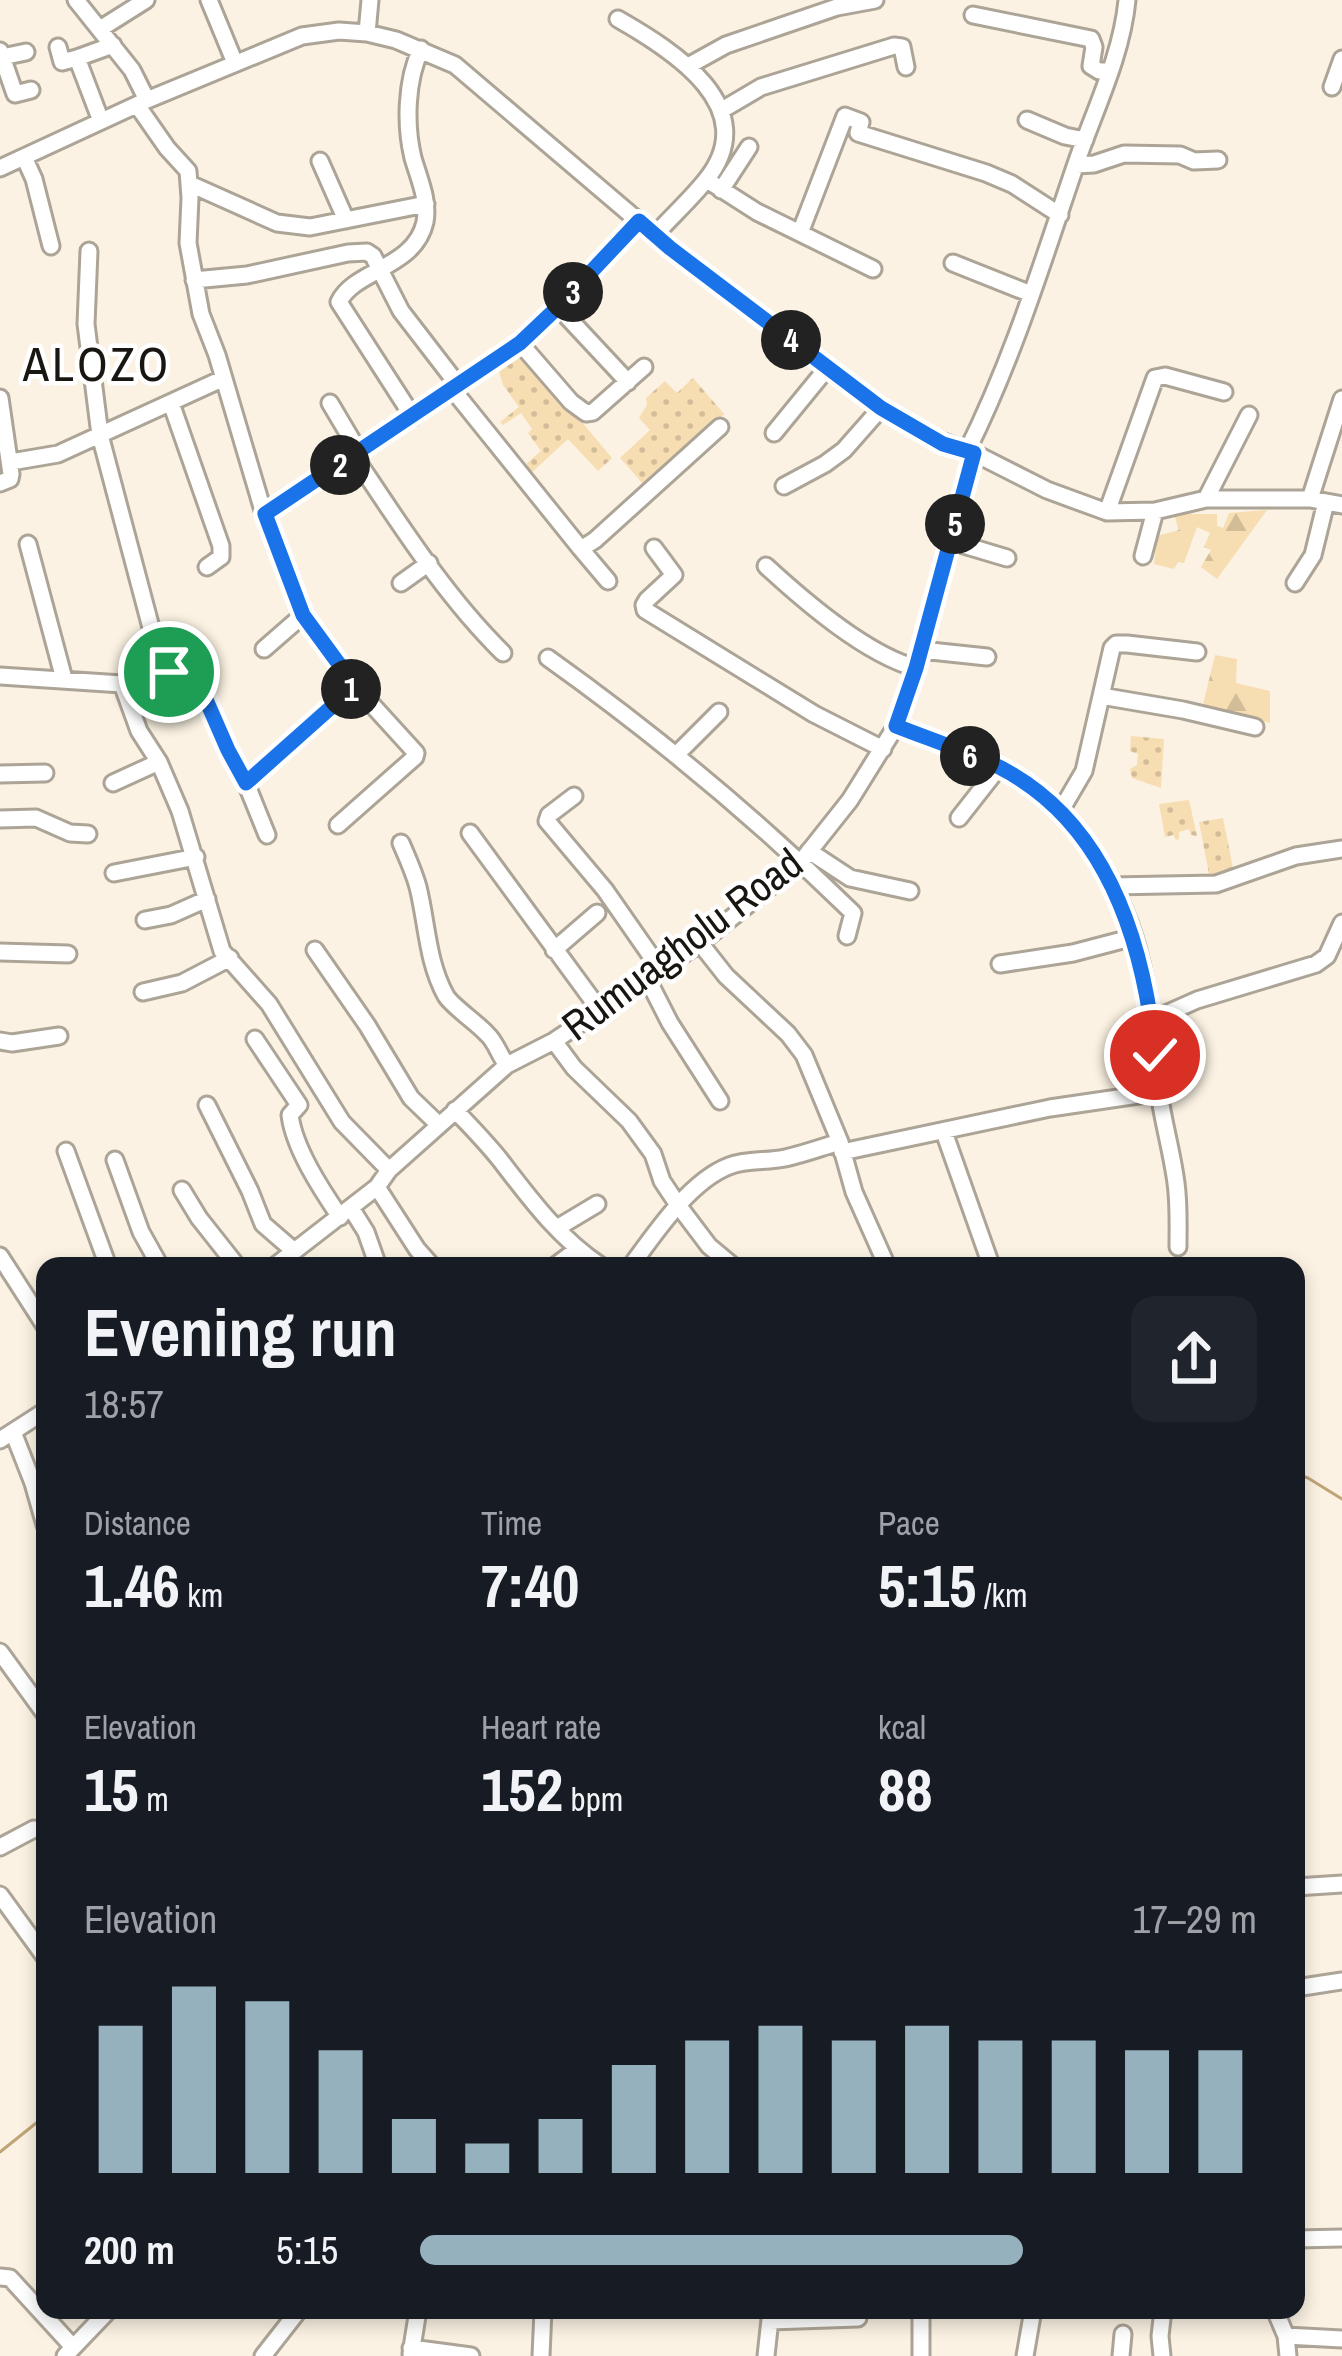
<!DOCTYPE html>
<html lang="en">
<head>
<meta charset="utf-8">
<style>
	:root { --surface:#171b24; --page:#20242c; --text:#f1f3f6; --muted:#9ea1a6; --accent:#96b1be }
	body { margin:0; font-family:"Archivo Narrow",sans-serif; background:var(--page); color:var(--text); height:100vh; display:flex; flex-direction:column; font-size:45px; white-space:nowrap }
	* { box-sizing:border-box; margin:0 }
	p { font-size:39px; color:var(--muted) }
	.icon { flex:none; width:66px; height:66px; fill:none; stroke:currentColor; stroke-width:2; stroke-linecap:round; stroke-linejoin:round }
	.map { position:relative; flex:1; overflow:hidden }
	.details { position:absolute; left:36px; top:1257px; width:1269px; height:1062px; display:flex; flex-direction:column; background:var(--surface); border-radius:24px; box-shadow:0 6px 18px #0003 }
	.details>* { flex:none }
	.pin { position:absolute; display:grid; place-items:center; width:102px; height:102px; color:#fff; margin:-51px; border:6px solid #fff; border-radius:50%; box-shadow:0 3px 12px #0007 }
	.km { position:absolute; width:60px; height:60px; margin:-30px; border-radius:50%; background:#222; color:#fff; font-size:33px; line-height:60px; text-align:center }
	.round { display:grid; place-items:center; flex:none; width:126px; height:126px; border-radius:24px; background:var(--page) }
	.summary { display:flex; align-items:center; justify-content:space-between; height:204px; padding:0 48px }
	h1 { font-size:66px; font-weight:700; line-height:90px }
	.metrics { display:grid; grid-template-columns:repeat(3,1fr); gap:18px; height:204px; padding:12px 48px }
	.metrics div { display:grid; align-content:center }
	.metrics b { font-size:60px; font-weight:700 }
	.metrics small { font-size:33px; font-weight:400 }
	.metrics p { font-size:33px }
	.chart { height:336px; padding:24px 48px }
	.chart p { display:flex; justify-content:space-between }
	.chart svg { width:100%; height:216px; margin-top:12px; stroke:var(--accent); stroke-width:6 }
	ul { padding:0 48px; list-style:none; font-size:39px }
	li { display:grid; grid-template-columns:192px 144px 1fr; align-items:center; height:90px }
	li i { height:30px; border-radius:15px; background:var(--accent) }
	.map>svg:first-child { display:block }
	.grass { fill:url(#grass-dots) }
	.forest { fill:url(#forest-firs) }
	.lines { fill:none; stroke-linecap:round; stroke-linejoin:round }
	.stream { stroke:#c0a476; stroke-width:3 }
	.minor-casing { stroke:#aca496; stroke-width:21 }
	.minor { stroke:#fff; stroke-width:15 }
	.route-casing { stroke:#fff; stroke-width:24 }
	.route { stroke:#1a73e8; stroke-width:15 }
	.labels { text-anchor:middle; stroke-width:9; stroke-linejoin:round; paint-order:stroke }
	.street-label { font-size:42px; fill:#191611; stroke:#fff }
	.quarter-label { font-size:48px; letter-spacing:3px; fill:#191611; stroke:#fff }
</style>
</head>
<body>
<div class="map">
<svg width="1342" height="2356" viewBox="0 0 1342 2356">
	<defs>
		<pattern id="grass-dots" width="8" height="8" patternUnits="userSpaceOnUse" patternTransform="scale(3)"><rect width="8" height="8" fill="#f7ddb2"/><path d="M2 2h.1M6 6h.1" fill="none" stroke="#d3bd98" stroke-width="1.8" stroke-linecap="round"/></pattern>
		<pattern id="forest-firs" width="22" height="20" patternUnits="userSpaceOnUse" patternTransform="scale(3)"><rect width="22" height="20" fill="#f7ddb2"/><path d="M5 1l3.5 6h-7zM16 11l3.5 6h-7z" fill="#d3bd98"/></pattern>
	</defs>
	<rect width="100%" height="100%" fill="#fbf2e3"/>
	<path class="grass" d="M 520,348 L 612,458 L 598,471 L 568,439 L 529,475 L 527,463 L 541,451 L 528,433 L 532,429 L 521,413 L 503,425 L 500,422 L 519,407 L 503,385 L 497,364 Z
		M 693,378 L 724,414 L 645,486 L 620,458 L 650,430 L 639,418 L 647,405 L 646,398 L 665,381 L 677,393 Z
		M 1131,736 L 1164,739 L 1161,788 L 1132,778 L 1130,769 L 1137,765 L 1138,754 L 1130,751 Z
		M 1189,800 L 1197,836 L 1191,835 L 1189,829 L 1179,832 L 1179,839 L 1176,840 L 1173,835 L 1165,837 L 1159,804 Z
		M 1223,818 L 1234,873 L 1210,879 L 1199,822 Z"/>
	<path class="forest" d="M 1267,510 L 1217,579 L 1201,567 L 1211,550 L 1204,547 L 1210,533 L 1197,527 L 1184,563 L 1178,562 L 1174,569 L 1154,564 L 1157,536 L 1179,530 L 1174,514 L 1217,514 L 1217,526 L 1223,528 L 1229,513 Z
		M 1215,655 L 1237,659 L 1236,683 L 1270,691 L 1270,723 L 1202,709 Z"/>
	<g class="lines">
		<path class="stream" d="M 1296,1474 L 1308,1478 L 1342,1499
			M 0,2152 L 45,2116"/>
		<defs>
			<path id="minor" d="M 76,0 L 132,70 L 147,100
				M 209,0 L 235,63
				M 973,15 L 1091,39 L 1094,47 L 1091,66 L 1099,71 L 1109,71
				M 618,19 C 674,51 764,108 706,180 C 691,199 671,217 655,235
				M 100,29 L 146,0
				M 367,33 L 370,0
				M 58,47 L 62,62 L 77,58
				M 0,51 L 15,94 L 31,90
				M 2,57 L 26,52
				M 688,66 L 726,45 L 837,7 L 875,0
				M 1332,87 L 1342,59
				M 137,105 L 167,148 L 188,171 L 190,198 L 188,243 L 201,314 L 217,355 L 264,514 L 303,615 L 355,686 L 416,753 L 415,757 L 338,825
				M 722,110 L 761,87 L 894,46 L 902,47 L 906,67
				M 1027,120 L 1065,136 L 1085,140
				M 101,121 L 77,58 L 113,45
				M 24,157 L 34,179 L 51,246
				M 320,161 L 346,220
				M 1076,165 L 1094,164 L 1124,154 L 1180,155 L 1194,161 L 1218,160
				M 0,168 L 147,100 L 302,36 L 339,31 L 367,33 L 396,40 L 455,65 L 670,248 L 881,408 L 925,435 L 974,453 L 1047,490 L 1107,512 L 1155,511 L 1206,499 L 1310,499 L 1342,505
				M 707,180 L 757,212 L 873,269
				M 190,184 L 277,223 L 310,227 L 426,204
				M 721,190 L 749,147
				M 800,233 L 845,116 L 861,122 L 858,133 L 986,173 L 1012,184 L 1060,215
				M 89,251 L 86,324 L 100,435 L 163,673
				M 953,263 L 1031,294
				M 194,280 L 247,275 L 348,253 L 367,252 L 373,256 L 401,311 L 458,385
				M 558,307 L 628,382
				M 520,343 L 571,402 L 586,413 L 593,412 L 644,367
				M 453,390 L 581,549 L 595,540 L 720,427
				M 0,398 L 11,474 L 10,479 L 0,483
				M 171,403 L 221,546 L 221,557 L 207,567
				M 330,403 L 359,452
				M 413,417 L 339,302 C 354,270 415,268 425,222 C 429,200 419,179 413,158 C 405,125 406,80 421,49
				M 774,433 L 828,367
				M 967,451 C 1014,357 1044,257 1078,158 C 1096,107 1122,54 1127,0
				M 354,456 C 399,523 445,596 503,653
				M 11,462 L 58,454 L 222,379
				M 784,486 L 825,464 L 844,450 L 881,408
				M 1206,499 L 1249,415
				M 1310,499 L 1342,399
				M 1107,512 L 1155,378 L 1165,376 L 1224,392
				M 264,514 L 520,343 L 558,307 L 639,221
				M 950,541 L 1007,558
				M 28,544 L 64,679
				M 654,548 L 674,575 L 647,600 L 644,605 L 645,610 L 814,714 L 883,749
				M 581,549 L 608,581
				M 1143,556 L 1155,511
				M 766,566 C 804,601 865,654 916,668
				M 401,583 L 429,563
				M 1295,583 L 1313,555 L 1326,502
				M 264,649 L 303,615
				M 921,650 L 987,657
				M 548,658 C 656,735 758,820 853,913 L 847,936
				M 0,676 L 122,684 L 186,668 L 193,670 L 228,750 L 246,783 L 267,835
				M 122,684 L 139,731 L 159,762 L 180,811 L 222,951 L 269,1004 L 342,1122 L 389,1170
				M 1101,696 L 1183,710 L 1255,727
				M 896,726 C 930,739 966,751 999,767 C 1064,800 1112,868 1134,937 C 1150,987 1152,1040 1159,1092 C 1163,1122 1172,1152 1176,1183 C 1179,1204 1178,1226 1178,1247
				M 676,755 L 719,712
				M 0,774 L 45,773
				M 113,783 L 159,762
				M 246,783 L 355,686
				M 574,796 L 549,815 L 547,821 L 605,890 L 660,969
				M 1060,812 L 1084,771 L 1112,648 L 1116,644 L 1127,644 L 1197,652
				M 959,818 L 999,767
				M 0,819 L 36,818 L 70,833 L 88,834
				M 470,833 L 599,1009
				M 401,843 C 407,857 414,872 418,887 C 427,923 427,962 446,996 C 452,1006 477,1023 487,1034 C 496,1042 499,1055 507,1065
				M 809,851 L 850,878 L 910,891
				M 114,873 L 196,857
				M 1112,886 L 1216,884 L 1296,856 L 1342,849
				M 145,920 L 171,915 L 207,899
				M 700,943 L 726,976 L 788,1034 L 804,1055 L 840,1142 L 854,1192 L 887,1266
				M 315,950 L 367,1025 L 411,1098 L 438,1124
				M 554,950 L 597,913
				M 0,952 L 68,954
				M 1000,964 L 1073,953 L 1134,937
				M 647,978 L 670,1023 L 720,1101
				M 143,992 L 182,983 L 230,958
				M 1152,1020 L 1197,1000 L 1316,964 L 1327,956 L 1342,923
				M 255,1039 L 299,1105 L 290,1115 C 294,1148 321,1189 340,1217
				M 0,1041 L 12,1043 L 59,1036
				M 554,1041 L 574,1068 L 629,1121 L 653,1154 L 662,1181 L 678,1205 L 709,1246 L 733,1266
				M 207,1105 L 250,1191 L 263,1224 L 293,1250
				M 455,1110 C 470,1126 487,1143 501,1161 C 531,1200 559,1238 601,1266
				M 944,1132 L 991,1265
				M 66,1151 L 108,1266
				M 842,1152 L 1050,1108 L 1159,1092
				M 115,1160 L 141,1232 L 160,1266
				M 377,1187 L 417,1249 L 432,1266
				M 182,1190 L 199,1218 L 237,1266
				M 351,1208 L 366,1232 L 378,1266
				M 557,1228 L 597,1204
				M 0,1256 L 45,1326
				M 275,1266 L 377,1187 L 389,1170 L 507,1065 L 554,1041 L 700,943 L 800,863 L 850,800 L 896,726 L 916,668 L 974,453
				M 555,1266 L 578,1249
				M 631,1266 C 655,1233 690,1181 729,1166 C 746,1159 767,1162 785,1158 C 804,1154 822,1147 840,1142
				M 13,1432 L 33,1483 L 45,1525
				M 0,1440 L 45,1411
				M 0,1652 L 45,1714
				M 0,1847 L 34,1829
				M 1296,1887 L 1342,1884
				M 0,1895 L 45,1957
				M 1296,1988 L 1342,1981
				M 1296,2239 L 1342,2238
				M 0,2277 L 10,2278 L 73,2347
				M 921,2310 L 921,2356
				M 1275,2310 L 1286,2336 L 1288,2356
				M 770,2321 L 858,2318
				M 1286,2336 L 1342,2339
				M 411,2348 L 471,2356
				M 411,2354 L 418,2310
				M 65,2356 L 109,2310
				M 263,2356 L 299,2310
				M 541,2356 L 543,2310
				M 766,2356 L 771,2310
				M 1025,2356 L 1033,2310
				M 1121,2356 L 1123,2334
				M 1162,2356 L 1160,2336 L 1163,2310"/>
		</defs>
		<use href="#minor" class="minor-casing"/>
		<use href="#minor" class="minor"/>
	</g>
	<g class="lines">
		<defs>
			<path id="route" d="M 169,672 L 185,668 L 193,670 L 228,750 L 246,783 L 355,686 L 303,615 L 265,514 L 520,343 L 558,307 L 639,221 L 670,248 L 881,408 L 943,444 L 974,453 L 916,668 L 896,726 C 929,739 966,751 999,767 C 1107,822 1144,943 1155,1055"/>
		</defs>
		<use href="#route" class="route-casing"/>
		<use href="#route" class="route"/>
	</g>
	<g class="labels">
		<g class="street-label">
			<text transform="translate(682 944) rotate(-37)" y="15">Rumuagholu Road</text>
		</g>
		<g class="quarter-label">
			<text x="97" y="381">ALOZO</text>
		</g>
	</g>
</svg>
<div class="pin" style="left:169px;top:672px;background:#1e9e55"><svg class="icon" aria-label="arrive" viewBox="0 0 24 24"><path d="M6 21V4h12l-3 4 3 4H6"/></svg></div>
<div class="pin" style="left:1155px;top:1055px;background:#d93025"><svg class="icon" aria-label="check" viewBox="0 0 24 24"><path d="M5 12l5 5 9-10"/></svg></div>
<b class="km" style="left:351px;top:689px">1</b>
<b class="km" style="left:340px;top:465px">2</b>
<b class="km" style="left:573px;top:292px">3</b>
<b class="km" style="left:791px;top:340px">4</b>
<b class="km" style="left:955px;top:524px">5</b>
<b class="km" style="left:970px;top:756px">6</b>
<section class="details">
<div class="summary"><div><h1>Evening run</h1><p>18:57</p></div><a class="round"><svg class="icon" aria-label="share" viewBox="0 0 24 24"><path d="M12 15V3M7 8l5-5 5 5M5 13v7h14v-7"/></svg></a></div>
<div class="metrics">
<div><p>Distance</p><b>1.46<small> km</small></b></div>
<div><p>Time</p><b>7:40</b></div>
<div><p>Pace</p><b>5:15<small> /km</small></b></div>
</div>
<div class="metrics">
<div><p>Elevation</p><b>15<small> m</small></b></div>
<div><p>Heart rate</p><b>152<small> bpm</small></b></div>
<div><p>kcal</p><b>88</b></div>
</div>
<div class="chart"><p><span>Elevation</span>17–29 m</p>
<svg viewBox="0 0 160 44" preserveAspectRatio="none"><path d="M5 44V14M15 44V6M25 44V9M35 44V19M45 44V33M55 44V38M65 44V33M75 44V22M85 44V17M95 44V14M105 44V17M115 44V14M125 44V17M135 44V17M145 44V19M155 44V19"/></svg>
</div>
<ul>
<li><b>200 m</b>5:15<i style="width:72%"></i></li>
</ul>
</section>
</div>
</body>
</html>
